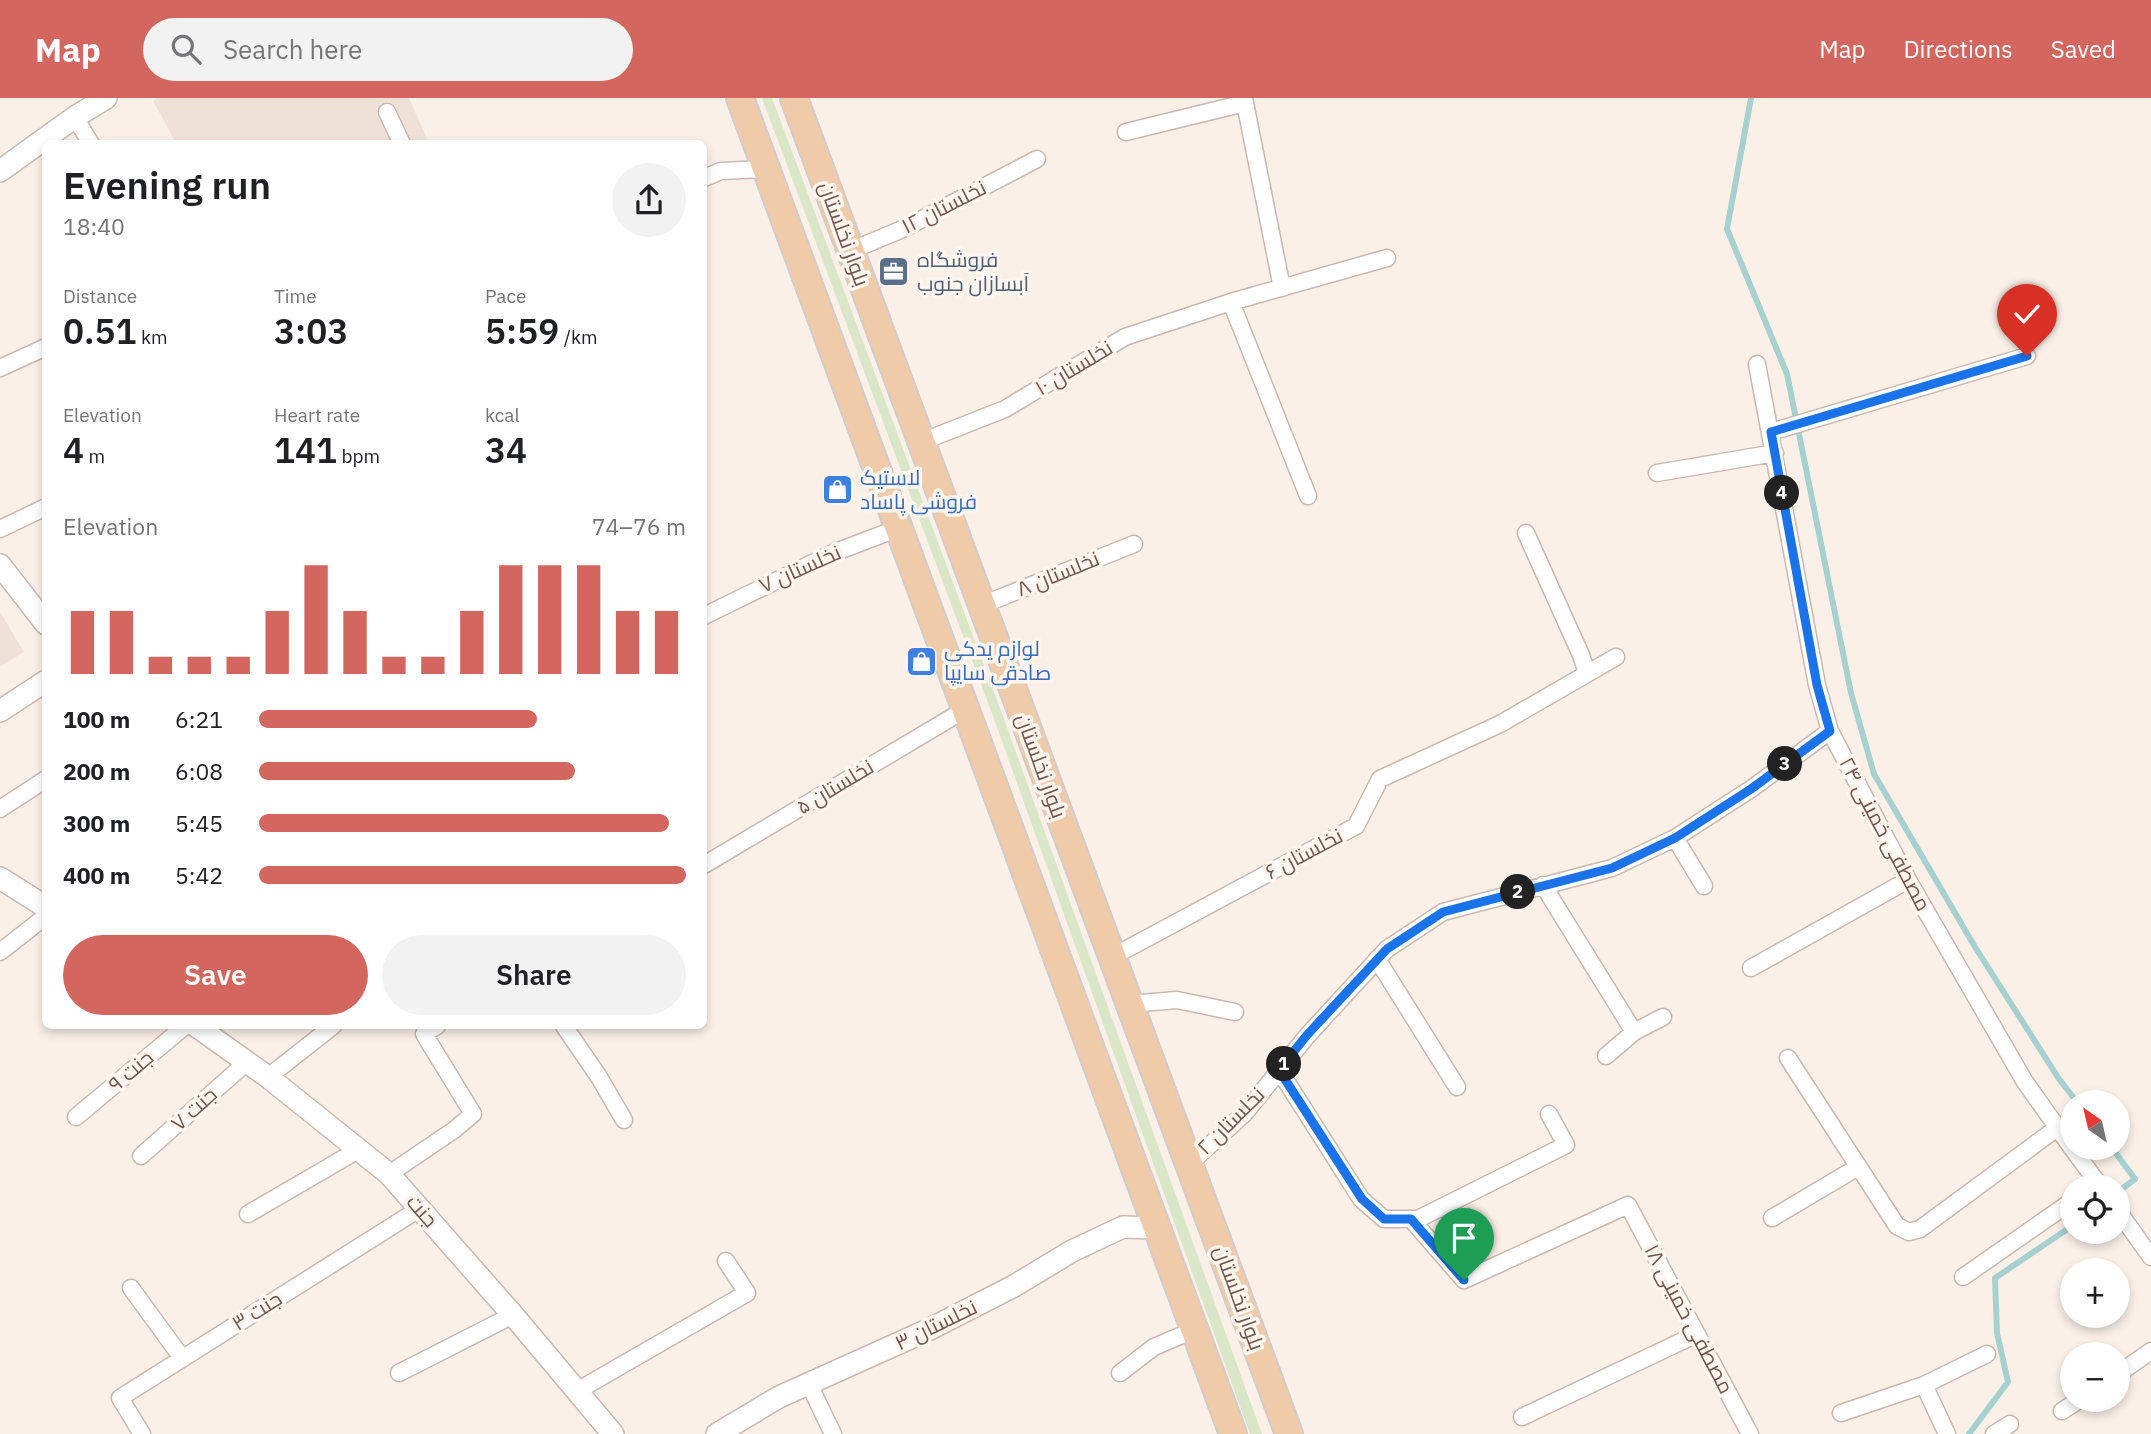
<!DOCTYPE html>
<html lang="en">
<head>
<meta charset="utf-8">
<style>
	:root { --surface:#fff; --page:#f2f2f2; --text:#202124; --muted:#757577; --accent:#d3665e }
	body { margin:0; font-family:"IBM Plex Sans",Cairo,sans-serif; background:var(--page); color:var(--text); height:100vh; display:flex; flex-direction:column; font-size:26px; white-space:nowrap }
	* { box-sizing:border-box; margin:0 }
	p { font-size:23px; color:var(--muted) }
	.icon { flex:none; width:38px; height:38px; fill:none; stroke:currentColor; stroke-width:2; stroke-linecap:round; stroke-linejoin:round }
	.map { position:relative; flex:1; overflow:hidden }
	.details { position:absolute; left:42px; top:42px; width:665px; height:889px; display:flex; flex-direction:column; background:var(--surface); border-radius:10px; box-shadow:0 4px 10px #0003 }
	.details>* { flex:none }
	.needle { width:46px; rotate:326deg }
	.tools { position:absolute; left:2060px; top:992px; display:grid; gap:14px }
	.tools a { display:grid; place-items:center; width:70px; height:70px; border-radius:50%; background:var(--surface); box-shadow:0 4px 10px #0003; font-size:35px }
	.pin { position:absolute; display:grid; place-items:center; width:60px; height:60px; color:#fff; margin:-72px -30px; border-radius:50% 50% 50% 0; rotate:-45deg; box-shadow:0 0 7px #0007 }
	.pin .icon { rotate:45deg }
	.km { position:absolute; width:35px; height:35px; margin:-18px; border-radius:50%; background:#222; color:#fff; font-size:19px; line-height:35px; text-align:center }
	.round { display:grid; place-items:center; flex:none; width:74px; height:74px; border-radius:37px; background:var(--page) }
	.headline { display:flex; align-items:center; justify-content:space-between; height:119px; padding:0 21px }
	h1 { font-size:38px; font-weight:600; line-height:52px }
	.stats { display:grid; grid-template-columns:repeat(3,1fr); gap:10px; height:119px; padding:7px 21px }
	.stats div { display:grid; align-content:center }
	.stats b { font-size:35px; font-weight:600 }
	.stats small { font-size:19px; font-weight:400 }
	.stats p { font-size:19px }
	.chart { height:196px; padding:14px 21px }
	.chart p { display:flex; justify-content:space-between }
	.chart svg { width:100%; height:126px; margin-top:7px; stroke:var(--accent); stroke-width:6 }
	.cta { display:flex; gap:14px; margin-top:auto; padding:14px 21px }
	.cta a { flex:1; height:80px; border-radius:42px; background:var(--accent); color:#fff; font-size:28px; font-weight:600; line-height:80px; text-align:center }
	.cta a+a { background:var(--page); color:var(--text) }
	ul { padding:0 21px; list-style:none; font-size:23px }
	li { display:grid; grid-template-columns:112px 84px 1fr; align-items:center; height:52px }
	li i { height:18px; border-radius:9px; background:var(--accent) }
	header { display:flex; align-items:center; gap:42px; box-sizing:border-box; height:98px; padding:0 35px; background:var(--accent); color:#fff }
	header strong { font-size:33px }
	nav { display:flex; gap:38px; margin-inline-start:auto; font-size:24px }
	.search { width:490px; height:63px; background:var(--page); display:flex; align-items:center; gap:18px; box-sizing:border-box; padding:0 24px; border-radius:38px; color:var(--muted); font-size:26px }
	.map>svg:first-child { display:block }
	.residential { fill:#f0e1d8 }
	.green { fill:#d9e6c8 }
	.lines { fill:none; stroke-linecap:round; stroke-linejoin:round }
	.stream { stroke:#a7d1d1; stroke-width:6 }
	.minor-casing { stroke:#cab8b0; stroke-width:19 }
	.tertiary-casing { stroke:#cab8b0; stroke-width:24 }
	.primary-casing { stroke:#d4ccca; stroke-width:30 }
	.minor { stroke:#fff; stroke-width:16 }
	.tertiary { stroke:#fff; stroke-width:21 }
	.primary { stroke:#f0cba9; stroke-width:26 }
	.route-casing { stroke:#fff; stroke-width:14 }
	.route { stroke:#1a73e8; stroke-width:9 }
	.labels { text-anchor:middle; stroke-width:7; stroke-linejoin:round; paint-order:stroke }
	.street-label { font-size:21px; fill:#705650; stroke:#fdf5ee }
	.service-label { font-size:21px; fill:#4e5e75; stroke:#fdf5ee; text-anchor:start }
	.shop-label { font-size:21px; fill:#366cbe; stroke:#fdf5ee; text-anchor:start }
</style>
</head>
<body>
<header>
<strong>Map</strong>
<div class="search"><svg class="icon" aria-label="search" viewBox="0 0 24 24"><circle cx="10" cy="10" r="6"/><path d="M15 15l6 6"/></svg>Search here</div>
<nav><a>Map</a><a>Directions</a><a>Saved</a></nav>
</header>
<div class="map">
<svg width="2151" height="1336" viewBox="0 0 2151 1336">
	<rect width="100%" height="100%" fill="#faf0e8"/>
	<path class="residential" d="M 157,0 L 409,0 L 429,45 L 176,45 L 153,3 Z
		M 0,514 L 24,554 L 0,569 Z"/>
	<path class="green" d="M 762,0 L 772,0 L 1004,621 L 1262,1336 L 1250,1336 L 994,621 Z"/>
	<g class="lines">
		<path class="stream" d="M 1751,0 L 1727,131 L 1787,276 L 1851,595 L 1874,676 L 1975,849 L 2059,981 L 2077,1004
			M 2112,1050 L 2135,1081 L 2118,1094
			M 1969,1336 L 2008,1284 L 1997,1235 L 1995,1180 L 2072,1128"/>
		<defs>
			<path id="minor" d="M 1244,0 L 1282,190
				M 387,14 L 402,46
				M 75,19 L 91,46
				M 1126,34 L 1245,5
				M 704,80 L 721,73 L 766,71
				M 850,153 L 905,130 L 1037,61
				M 1231,204 L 1308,398
				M 1757,266 L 1817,587 L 1830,633 L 1908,782 L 2025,984 L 2072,1050
				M 0,270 L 46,249
				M 1771,334 L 2027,258
				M 921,344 L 1005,311 L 1125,239 L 1231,204 L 1387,160
				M 1657,375 L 1775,355
				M 0,431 L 46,409
				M 1526,435 L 1581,557 L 1587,575
				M 982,507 L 1134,446
				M 704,518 L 833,455 L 899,430
				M 0,711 L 46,681
				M 1675,740 L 1704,788
				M 704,767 L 966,611
				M 1543,787 L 1634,934 L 1663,919
				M 0,854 L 46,818
				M 1112,859 L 1356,728 L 1380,681 L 1500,626 L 1616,559
				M 1377,861 L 1457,989
				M 1751,870 L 1908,782
				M 1129,906 L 1177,902 L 1235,914
				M 564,928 L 599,979 L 624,1022
				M 1606,958 L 1634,934
				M 1788,960 L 1897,1128 L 1909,1134 L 1920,1131 L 2057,1030
				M 1279,972 L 1361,1101 L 1384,1121 L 1418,1121 L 1566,1047 L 1549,1016
				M 268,979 L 333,928
				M 76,1019 L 185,928
				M 2072,1050 L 2100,1088
				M 141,1058 L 247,964
				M 1189,1066 L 1245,1015 L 1307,938 L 1387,851 L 1443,814 L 1612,770 L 1675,740 L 1751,691 L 1830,633
				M 389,1076 L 454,1032 L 473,1016 L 424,936 L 437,928
				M 2118,1113 L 2151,1159
				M 248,1116 L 358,1052
				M 1772,1120 L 1858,1069
				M 1411,1121 L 1464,1182 L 1628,1107 L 1750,1336
				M 1963,1179 L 2072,1103
				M 131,1190 L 182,1260
				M 399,1275 L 513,1217
				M 1120,1275 L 1154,1249 L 1194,1232
				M 2118,1276 L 2151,1253
				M 809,1286 L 833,1336
				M 1924,1287 L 1947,1336
				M 577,1293 L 747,1195 L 726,1163
				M 2062,1313 L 2079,1302
				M 1841,1315 L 1924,1287 L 1987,1256
				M 1522,1319 L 1697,1236
				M 142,1336 L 120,1300 L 419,1111
				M 1994,1336 L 2010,1326"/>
			<path id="tertiary" d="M 0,73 L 75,19 L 106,0
				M 0,467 L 46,526
				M 0,613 L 46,583
				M 0,780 L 46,809
				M 196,928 L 268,979 L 389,1076 L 513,1217 L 613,1336
				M 717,1336 L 779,1299 L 928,1232 L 1014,1188 L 1072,1153 L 1123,1129 L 1157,1130"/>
			<path id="primary" d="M 740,0 L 1233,1336
				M 794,0 L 1289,1336"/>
		</defs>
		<use href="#minor" class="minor-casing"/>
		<use href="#tertiary" class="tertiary-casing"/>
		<use href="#primary" class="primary-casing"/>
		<use href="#minor" class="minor"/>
		<use href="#tertiary" class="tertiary"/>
		<use href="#primary" class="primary"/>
	</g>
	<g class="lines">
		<defs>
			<path id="route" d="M 1464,1182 L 1411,1121 L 1384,1121 L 1362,1101 L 1279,972 L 1307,937 L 1387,851 L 1443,814 L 1612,770 L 1675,740 L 1751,691 L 1830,633 L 1817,587 L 1771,334 L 2027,258"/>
		</defs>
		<use href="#route" class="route-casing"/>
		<use href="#route" class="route"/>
	</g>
	<defs>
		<symbol id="office-square" viewBox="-11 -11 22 22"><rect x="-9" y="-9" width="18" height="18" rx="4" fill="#5c6f8a" stroke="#fdf5ee"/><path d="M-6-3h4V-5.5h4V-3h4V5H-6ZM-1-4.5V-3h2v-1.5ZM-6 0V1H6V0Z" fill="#fff"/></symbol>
		<symbol id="shop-square" viewBox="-11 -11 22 22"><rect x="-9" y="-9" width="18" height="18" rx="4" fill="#3f7fe0" stroke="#fdf5ee"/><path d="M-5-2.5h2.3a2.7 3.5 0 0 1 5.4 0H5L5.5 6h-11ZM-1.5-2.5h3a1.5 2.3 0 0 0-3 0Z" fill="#fff"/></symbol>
	</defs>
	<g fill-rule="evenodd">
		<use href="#office-square" x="876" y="156" width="35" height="35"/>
		<use href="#shop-square" x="820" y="374" width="35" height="35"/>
		<use href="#shop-square" x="904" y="546" width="35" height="35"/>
	</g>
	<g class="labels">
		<g class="street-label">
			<text transform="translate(944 109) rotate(-27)" y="7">نخلستان ۱۲</text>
			<text transform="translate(844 136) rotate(70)" y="7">بلوار نخلستان</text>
			<text transform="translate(1074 270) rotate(-31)" y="7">نخلستان ۱۰</text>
			<text transform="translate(800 471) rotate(-24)" y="7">نخلستان ۷</text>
			<text transform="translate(1058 476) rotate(-22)" y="7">نخلستان ۸</text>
			<text transform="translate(1041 668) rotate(70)" y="7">بلوار نخلستان</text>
			<text transform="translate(835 689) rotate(-31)" y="7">نخلستان ۵</text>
			<text transform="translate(1885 736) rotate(62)" y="7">مصطفی خمینی ۲۴</text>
			<text transform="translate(1304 756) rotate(-28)" y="7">نخلستان ۶</text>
			<text transform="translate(131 973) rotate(-40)" y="7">جنت ۹</text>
			<text transform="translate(194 1011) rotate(-42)" y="7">جنت ۷</text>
			<text transform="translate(1231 1023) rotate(-45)" y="7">نخلستان ۲</text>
			<text transform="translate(422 1113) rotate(49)" y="7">جنت</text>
			<text transform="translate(1239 1200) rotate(70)" y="7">بلوار نخلستان</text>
			<text transform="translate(257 1213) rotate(-32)" y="7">جنت ۳</text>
			<text transform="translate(1689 1221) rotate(62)" y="7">مصطفی خمینی ۱۸</text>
			<text transform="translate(936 1227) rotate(-26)" y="7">نخلستان ۳</text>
		</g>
		<g class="service-label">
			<text x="917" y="169">فروشگاه<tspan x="917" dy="24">آبسازان جنوب</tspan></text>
		</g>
		<g class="shop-label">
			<text x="860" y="387">لاستیک<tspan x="860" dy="24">فروشی پاساد</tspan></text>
			<text x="944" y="558">لوازم یدکی<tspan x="944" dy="24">صادقی سایپا</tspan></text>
		</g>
	</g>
</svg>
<div class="tools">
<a><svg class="needle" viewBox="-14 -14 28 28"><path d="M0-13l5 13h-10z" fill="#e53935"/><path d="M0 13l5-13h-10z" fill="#757577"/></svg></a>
<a><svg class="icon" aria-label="locate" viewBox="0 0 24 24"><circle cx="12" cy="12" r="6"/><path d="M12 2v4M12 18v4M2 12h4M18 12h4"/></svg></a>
<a>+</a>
<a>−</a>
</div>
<div class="pin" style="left:1464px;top:1182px;background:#1e9e55"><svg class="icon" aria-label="arrive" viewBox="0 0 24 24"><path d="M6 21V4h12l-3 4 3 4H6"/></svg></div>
<div class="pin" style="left:2027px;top:258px;background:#d93025"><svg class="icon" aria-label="check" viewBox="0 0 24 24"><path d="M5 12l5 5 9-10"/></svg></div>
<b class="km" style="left:1284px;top:966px">1</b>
<b class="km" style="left:1518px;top:794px">2</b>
<b class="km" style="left:1785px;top:666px">3</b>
<b class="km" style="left:1782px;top:395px">4</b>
<section class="details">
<div class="headline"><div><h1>Evening run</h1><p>18:40</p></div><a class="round"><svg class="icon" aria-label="share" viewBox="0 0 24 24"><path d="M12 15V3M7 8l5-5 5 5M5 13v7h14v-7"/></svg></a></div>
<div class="stats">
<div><p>Distance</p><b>0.51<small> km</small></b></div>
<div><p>Time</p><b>3:03</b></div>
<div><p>Pace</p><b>5:59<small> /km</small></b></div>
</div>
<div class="stats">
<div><p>Elevation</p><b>4<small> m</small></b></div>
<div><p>Heart rate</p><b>141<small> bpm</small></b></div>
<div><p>kcal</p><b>34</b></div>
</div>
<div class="chart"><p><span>Elevation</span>74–76 m</p>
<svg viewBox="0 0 160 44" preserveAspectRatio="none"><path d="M5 44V22M15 44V22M25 44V38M35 44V38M45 44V38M55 44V22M65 44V6M75 44V22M85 44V38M95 44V38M105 44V22M115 44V6M125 44V6M135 44V6M145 44V22M155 44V22"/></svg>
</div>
<ul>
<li><b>100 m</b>6:21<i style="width:65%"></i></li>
<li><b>200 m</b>6:08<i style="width:74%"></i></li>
<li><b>300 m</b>5:45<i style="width:96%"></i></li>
<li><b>400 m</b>5:42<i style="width:100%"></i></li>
</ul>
<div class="cta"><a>Save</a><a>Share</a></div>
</section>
</div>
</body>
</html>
